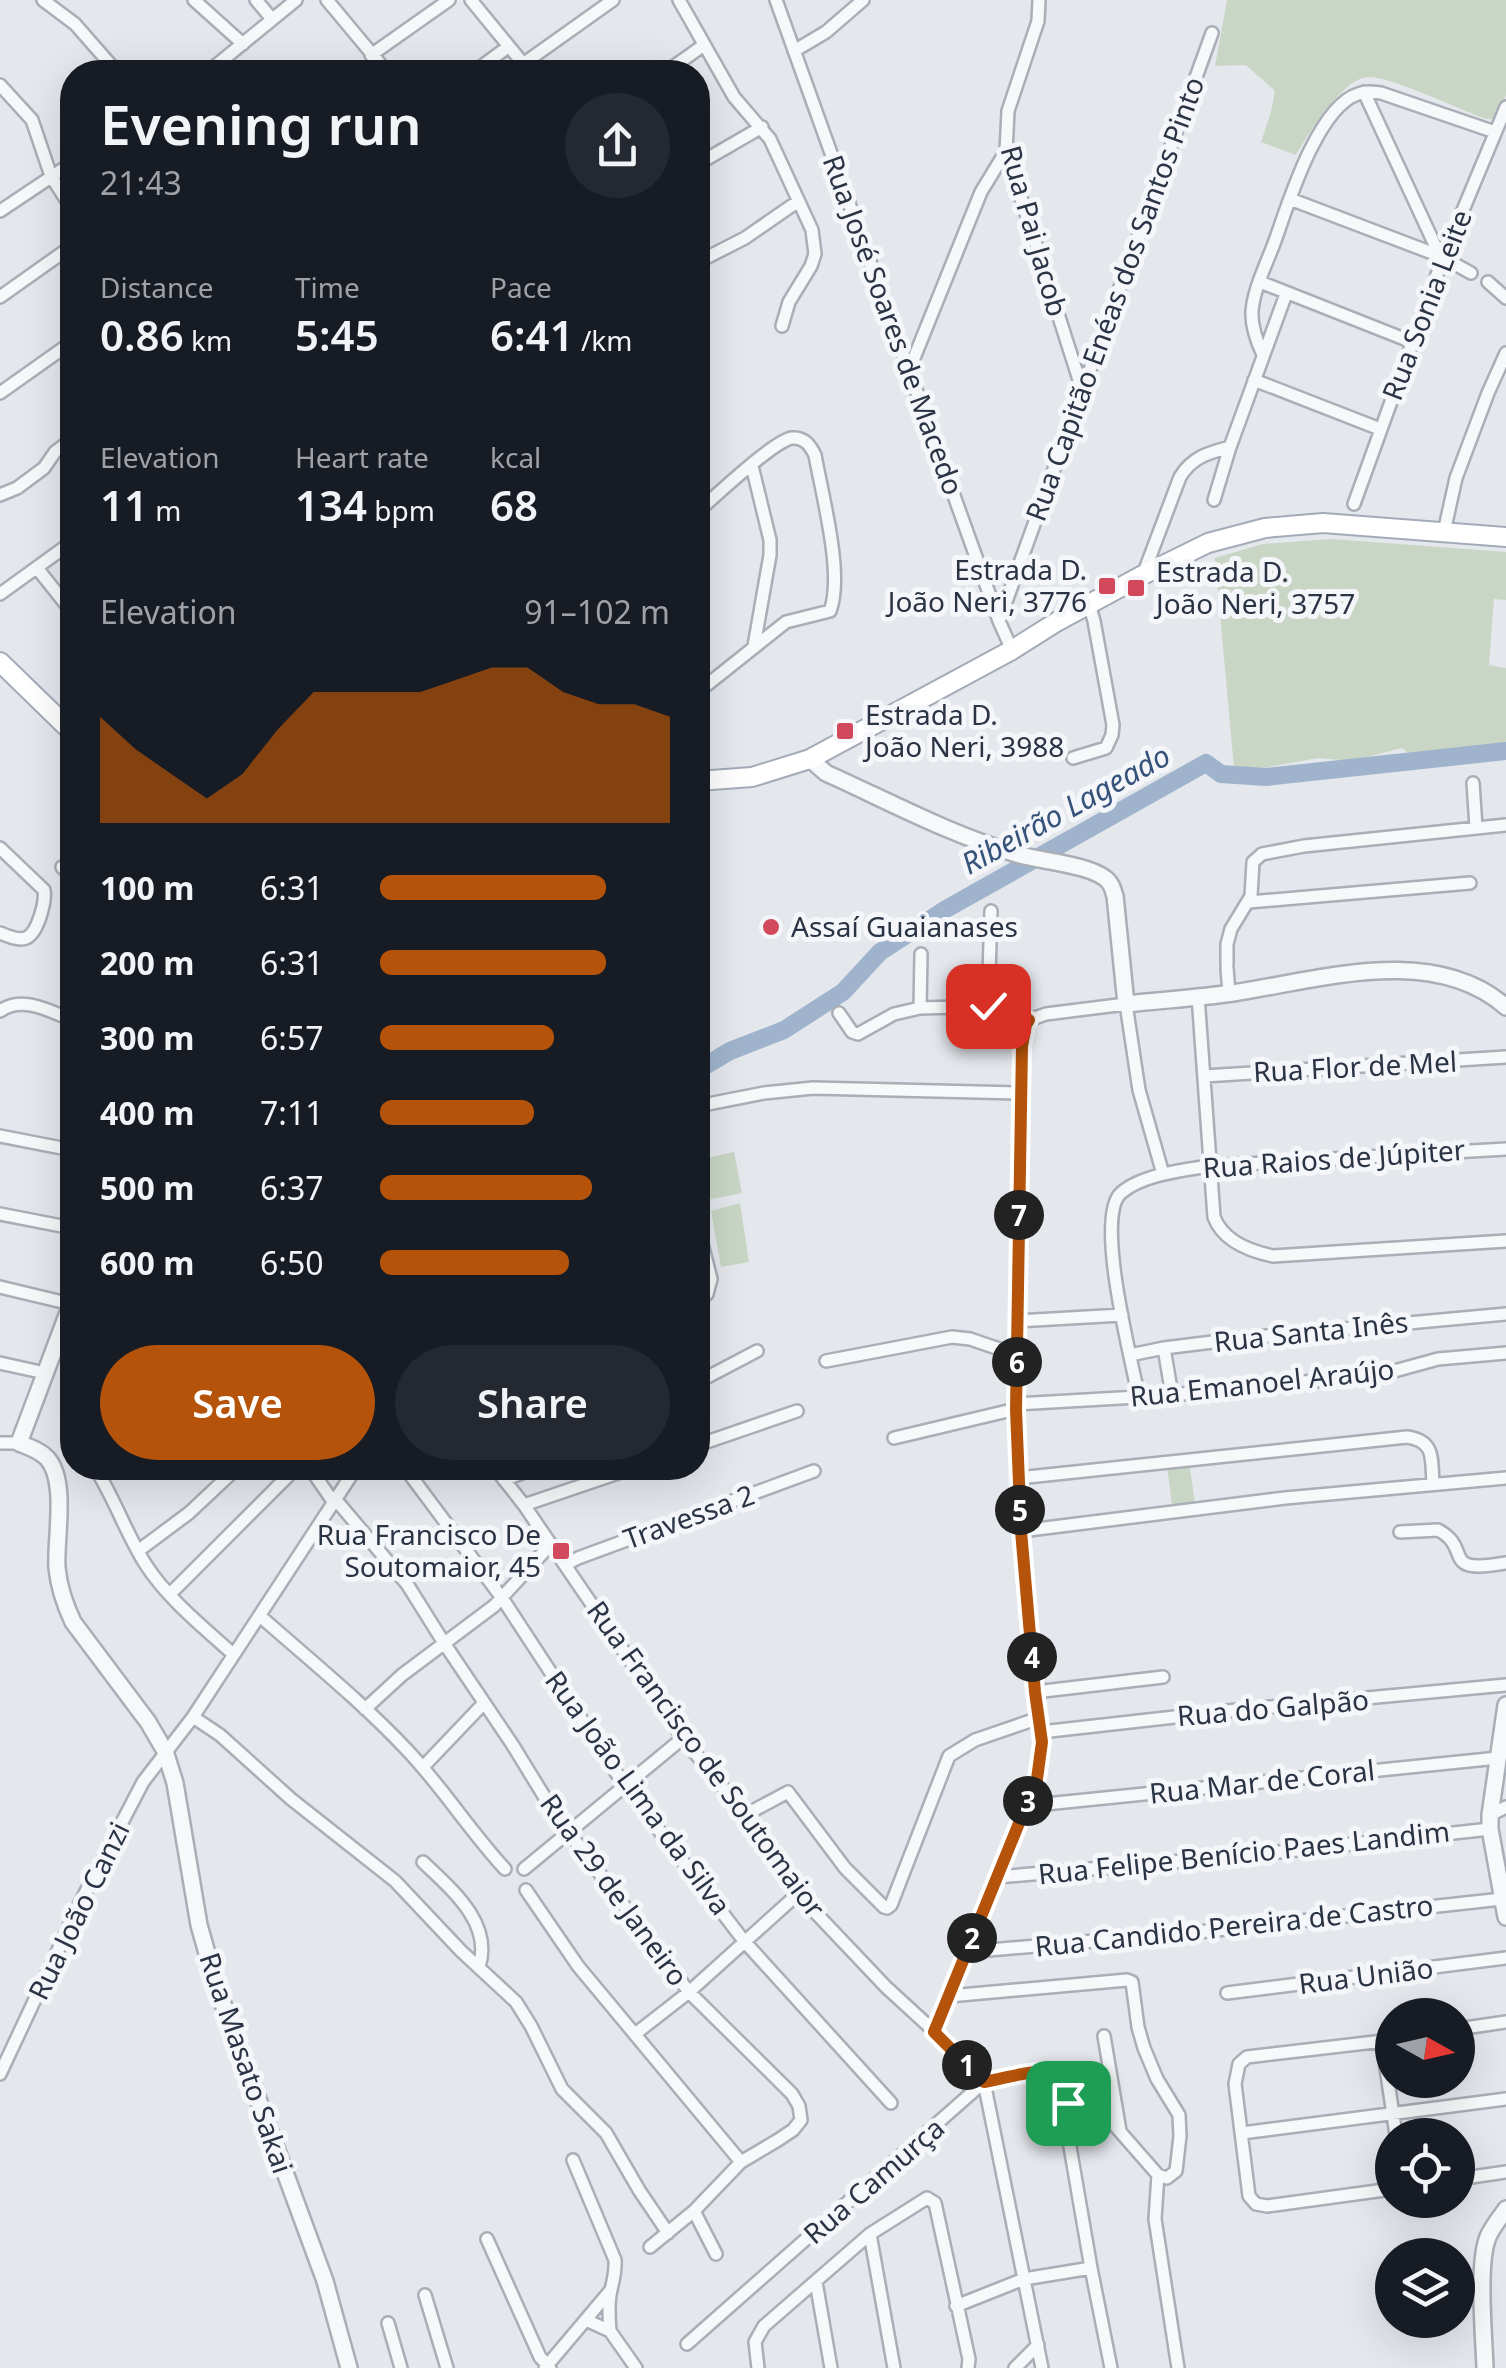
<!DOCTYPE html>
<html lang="en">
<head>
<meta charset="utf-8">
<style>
	:root { --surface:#171b24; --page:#242831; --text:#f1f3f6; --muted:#9ea1a6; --accent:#b45309 }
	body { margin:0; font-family:"Noto Sans",sans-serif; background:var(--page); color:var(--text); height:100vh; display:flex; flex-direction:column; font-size:38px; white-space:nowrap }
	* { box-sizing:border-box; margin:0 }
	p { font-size:32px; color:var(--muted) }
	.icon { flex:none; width:55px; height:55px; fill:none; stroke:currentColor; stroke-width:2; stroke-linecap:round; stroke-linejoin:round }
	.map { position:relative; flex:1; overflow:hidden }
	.drawer { position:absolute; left:60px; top:60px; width:650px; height:1420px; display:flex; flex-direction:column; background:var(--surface); border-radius:40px; box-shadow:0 10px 40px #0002 }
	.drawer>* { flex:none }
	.needle { width:65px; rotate:98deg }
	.controls { position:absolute; left:1375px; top:1998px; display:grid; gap:20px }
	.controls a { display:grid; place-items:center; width:100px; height:100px; border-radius:50%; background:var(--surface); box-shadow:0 10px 40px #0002; font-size:50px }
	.pin { position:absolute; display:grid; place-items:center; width:85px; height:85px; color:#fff; margin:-42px; border-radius:20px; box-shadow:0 5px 15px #0006 }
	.km { position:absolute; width:50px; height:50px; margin:-25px; border-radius:50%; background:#222; color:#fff; font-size:28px; line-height:50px; text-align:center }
	.round { display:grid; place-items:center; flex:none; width:105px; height:105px; border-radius:52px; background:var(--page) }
	.overview { display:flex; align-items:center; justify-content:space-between; height:170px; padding:0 40px }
	h1 { font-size:55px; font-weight:600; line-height:75px }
	.figures { display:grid; grid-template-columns:repeat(3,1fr); gap:15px; height:170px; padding:10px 40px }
	.figures div { display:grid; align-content:center }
	.figures b { font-size:42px; font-weight:600 }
	.figures small { font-size:28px; font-weight:400 }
	.figures p { font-size:28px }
	.chart { height:280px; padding:20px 40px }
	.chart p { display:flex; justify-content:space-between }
	.chart svg { width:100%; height:180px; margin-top:10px; fill:var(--accent); opacity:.7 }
	.primary-button { display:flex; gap:20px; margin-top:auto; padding:20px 40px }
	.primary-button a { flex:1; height:115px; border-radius:60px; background:var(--accent); color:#fff; font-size:40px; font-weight:600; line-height:115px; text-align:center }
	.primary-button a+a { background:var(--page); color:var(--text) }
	ul { padding:0 40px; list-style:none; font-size:32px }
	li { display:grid; grid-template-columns:160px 120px 1fr; align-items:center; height:75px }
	li i { height:25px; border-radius:12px; background:var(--accent) }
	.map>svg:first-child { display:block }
	.green { fill:#c9d6c5 }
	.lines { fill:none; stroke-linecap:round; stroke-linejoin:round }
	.river { stroke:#9fb4cc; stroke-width:18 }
	.minor-casing { stroke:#a9aeb7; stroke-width:16 }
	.tertiary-casing { stroke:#a9aeb7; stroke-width:20 }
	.primary-casing { stroke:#a3abb8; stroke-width:22 }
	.minor { stroke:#f7f8fa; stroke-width:11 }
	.tertiary { stroke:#f7f8fa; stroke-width:15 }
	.primary { stroke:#fff; stroke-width:18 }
	.route-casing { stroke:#fff; stroke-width:20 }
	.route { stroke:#b45309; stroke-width:12 }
	.poi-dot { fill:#d1495b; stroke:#f4f6f9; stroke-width:4 }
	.labels { text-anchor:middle; stroke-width:10; stroke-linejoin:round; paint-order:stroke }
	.street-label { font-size:28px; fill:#2b3445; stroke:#f4f6f9 }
	.poi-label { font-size:28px; fill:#2b3445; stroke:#f4f6f9; text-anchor:start }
	.water-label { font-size:30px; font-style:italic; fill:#34527a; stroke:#f4f6f9 }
</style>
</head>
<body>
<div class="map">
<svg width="1506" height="2368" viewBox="0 0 1506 2368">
	<rect width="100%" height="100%" fill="#e4e7ec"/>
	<path class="green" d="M 1227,0 L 1506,0 L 1506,95 L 1495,119 L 1486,119 C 1461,110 1390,76 1368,77 C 1343,78 1308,134 1296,155 L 1261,142 L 1271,112 L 1275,91 L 1246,65 L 1215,66 Z
		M 1331,539 L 1506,552 L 1506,600 L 1494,599 L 1489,665 L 1506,668 L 1506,745 L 1499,744 L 1462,750 L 1444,758 L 1428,756 L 1418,760 L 1402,748 L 1351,761 L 1318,758 L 1263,768 L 1234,768 L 1215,558 L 1263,544 Z
		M 734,1152 L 742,1193 L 702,1201 L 698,1180 L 698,1160 Z
		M 740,1203 L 749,1262 L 721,1267 L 711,1211 Z
		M 1189,1463 L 1195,1502 L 1172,1505 L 1167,1465 Z"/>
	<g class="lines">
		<path class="river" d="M 698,1070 L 730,1051 L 784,1030 L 843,992 L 880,952 L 946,909 L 1206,763 L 1221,774 L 1266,777 L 1506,751"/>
		<defs>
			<path id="minor" d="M 43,0 L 75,24 L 117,72
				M 194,0 L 243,44
				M 256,0 L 272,19
				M 327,0 L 387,72
				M 471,0 L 530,72
				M 679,0 L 734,97 L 770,139 L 812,230 L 815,254 L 811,266 L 789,302 L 782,326
				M 776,0 L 999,621 L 1012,650
				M 1039,0 L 1038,21 L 1008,111 L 1006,151 L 1082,389
				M 794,51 L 826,32 L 863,0
				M 371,55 L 449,0
				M 523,64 L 613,0
				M 208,72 L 296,0
				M 474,72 L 508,47
				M 666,72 L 704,45
				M 0,85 L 32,120 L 51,176 L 72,209
				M 1364,92 L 1440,256
				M 698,164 L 762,127
				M 1290,199 L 1440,256 L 1471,273
				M 0,211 L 72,163
				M 698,262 L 745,238 L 797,202
				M 1260,282 L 1412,342
				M 1488,282 L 1506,298
				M 0,297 L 72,246
				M 1263,355 C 1257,342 1251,327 1252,311 C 1254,287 1268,261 1276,238 C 1289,201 1318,107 1358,94 C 1366,91 1373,92 1381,93 L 1495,132
				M 910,368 L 981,192 L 1006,151
				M 1254,380 L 1380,429
				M 0,393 L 72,342
				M 752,466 L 770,540 L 770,555 L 754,646
				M 0,495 L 17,488 L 44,468 L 55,452 L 72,439
				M 1214,500 L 1230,447 L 1286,294
				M 1354,504 L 1443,258 L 1506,107
				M 698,511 C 715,497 773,441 792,438 C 804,437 810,445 815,455 C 822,495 844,575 830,611 L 786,622 L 698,692
				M 1444,532 L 1456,478 L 1488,393 L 1506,353
				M 37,568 L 72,612
				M 1143,575 L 1180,477 C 1192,457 1208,453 1230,447
				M 0,594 L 72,542
				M 999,621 L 1212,33
				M 1073,758 L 1106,748 L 1112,735 L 1113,725 L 1094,621 L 1089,604
				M 1473,783 L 1476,827
				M 0,848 L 44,890 C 46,901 38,933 26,938 C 18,941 8,936 0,933
				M 62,867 L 72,877
				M 1249,902 L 1470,883
				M 1227,965 L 1227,944 L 1231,929 L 1251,896 L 1253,862 L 1262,854 L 1304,846 L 1506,825
				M 1227,968 L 1229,993
				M 1198,996 L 1214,1217 C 1223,1241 1249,1251 1273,1256 L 1506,1241
				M 988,1005 L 991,911
				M 920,1008 L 921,954
				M 0,1011 C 22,995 50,1011 72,1020
				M 839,1013 L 852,1032 L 858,1034 L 894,1014 L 920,1008 L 997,1006 L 1014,1012 L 1029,1020
				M 1029,1020 L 1046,1014 L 1126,1004 L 1139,1090 L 1163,1174
				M 1204,1076 L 1506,1057
				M 698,1106 L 764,1093 L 813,1088 L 1021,1093
				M 0,1136 L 72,1150
				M 0,1214 L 72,1228
				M 698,1228 L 711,1279 L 707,1294 L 698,1300
				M 0,1287 L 71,1304
				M 1017,1321 L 1122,1315
				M 1130,1355 L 1164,1348
				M 826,1361 L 952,1337 L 970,1339 L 1017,1355
				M 0,1363 L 45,1373
				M 698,1382 L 757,1351
				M 1172,1395 L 1164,1348 L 1245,1338 L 1506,1314
				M 1139,1398 C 1132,1362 1094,1217 1121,1193 C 1141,1175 1183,1170 1209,1166 L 1506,1149
				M 1016,1404 L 1172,1395 L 1334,1379 L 1387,1373 L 1438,1359 L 1506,1353
				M 894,1438 L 1016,1409
				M 0,1443 L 19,1443
				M 698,1445 L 797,1411
				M 95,1468 C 115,1499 126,1534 146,1565 C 168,1599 203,1627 233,1654
				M 140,1468 L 141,1468
				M 310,1468 L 334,1503
				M 405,1468 L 502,1598 L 625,1786 L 744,1941 L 891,2103
				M 495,1468 L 524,1505 L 683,1738 L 745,1815 L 813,1910 L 886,1987 L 934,2031 L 984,2082 L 1042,2368
				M 1018,1478 L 1407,1437 C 1436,1441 1431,1460 1433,1483
				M 504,1480 L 535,1468
				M 336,1500 L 407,1584 L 444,1643 L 512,1744 L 555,1814 L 689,1992 L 792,2094 L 799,2106 L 801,2120 L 793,2130 L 778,2140 L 741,2162 L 694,2211 L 650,2247
				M 524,1505 L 633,1468
				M 1021,1531 L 1285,1498 L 1506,1478
				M 1400,1532 L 1438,1530 C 1474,1549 1438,1575 1506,1563
				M 138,1551 L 189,1513 L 237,1468
				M 565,1565 L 578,1558 L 814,1471
				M 170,1594 L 296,1468
				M 260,1616 C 310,1660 362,1702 408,1751 C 443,1788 470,1831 505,1869
				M 1035,1692 L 1163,1677
				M 365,1709 L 402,1675 L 494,1606 L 551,1544
				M 193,1717 L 220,1735 L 291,1799 L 395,1881 L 461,1951 L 516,2002 L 531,2026 L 562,2089 L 606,2133 L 639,2190 L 668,2233
				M 1041,1732 L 1237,1710 L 1506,1685
				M 423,1767 L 484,1703
				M 1026,1806 L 1498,1758
				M 745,1815 L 788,1792 L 845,1868 L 884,1907 L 887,1908 L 891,1905 L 949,1756 L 975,1740 L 1039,1718
				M 1490,1815 L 1506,1807
				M 423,1862 C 452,1890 493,1923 479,1967
				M 524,1869 L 683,1738
				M 997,1877 L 1243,1856 L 1490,1829
				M 526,1890 L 578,1966 L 741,2162
				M 966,1952 L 1199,1932 L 1502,1899
				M 1227,1993 L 1506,1958
				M 1458,2029 L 1506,2022
				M 934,2031 L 1037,1779 L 1042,1742 L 1035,1692 L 1018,1478 L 1016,1404 L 1022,1046 L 1026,1025 L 1029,1020
				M 635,2034 L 689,1992 L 800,1892
				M 1104,2036 L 1120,2131
				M 1392,2040 L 1247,2057 L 1239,2064 L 1235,2084 L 1249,2196 L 1256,2204 L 1267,2206 L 1392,2189
				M 1382,2041 L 1396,2135
				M 0,2074 L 81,1901 L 143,1782 L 193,1717 L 356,1468
				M 1242,2133 L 1506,2099
				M 573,2160 L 615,2260 C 616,2274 612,2283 610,2295 C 608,2307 609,2319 610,2331
				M 1158,2175 L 1155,2219 L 1178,2368
				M 1458,2179 L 1506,2172
				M 694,2211 L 716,2254
				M 870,2234 L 894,2368
				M 487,2239 L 540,2357 L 550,2368
				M 1091,2268 L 1111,2368
				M 816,2282 L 831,2368
				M 425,2295 L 447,2368
				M 956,2306 L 1024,2279 L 1091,2268 L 1065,2118 L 1068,2103 L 1081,2087
				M 586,2320 L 610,2331 L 636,2368
				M 388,2323 L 401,2368
				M 687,2344 L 984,2082 L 1050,2070 L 1063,2073 L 1081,2087 L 1158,2175 L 1167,2178 L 1176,2171 L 1180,2136 L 1179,2115 L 1157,2079 L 1144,2048 L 1138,2027 L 1132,1982 L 1127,1980 L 949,1996
				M 545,2368 L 610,2291
				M 758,2368 L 755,2342 L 764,2326 L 870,2234 L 927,2198 L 935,2203 L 969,2359 L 968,2368
				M 1015,2368 L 1038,2345"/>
			<path id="tertiary" d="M 810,759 L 826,773 C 890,802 953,836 1020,855 C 1042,861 1095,865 1109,882 C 1113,887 1113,891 1115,896 L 1126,1004 C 1162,1000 1198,998 1233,993 C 1319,980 1433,943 1506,1007
				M 72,1302 L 19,1443 C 29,1447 39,1450 47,1458 C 68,1481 55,1539 57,1568 C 59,1588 65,1605 73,1622 L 148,1722 L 165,1751 L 175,1783 L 199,1925 L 216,1985 L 325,2281 L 349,2368
				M 1506,1705 L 1490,1815 L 1490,1829 L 1506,1917
				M 1485,2368 C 1484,2337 1477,2263 1488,2237 C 1492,2227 1500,2218 1506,2209"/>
			<path id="primary" d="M 0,662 L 72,732
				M 698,781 L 752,777 L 810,759 L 1012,650 L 1058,621 L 1143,575 L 1208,543 L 1265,528 L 1323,523 L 1506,537"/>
		</defs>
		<use href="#minor" class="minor-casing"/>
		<use href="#tertiary" class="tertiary-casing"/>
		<use href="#primary" class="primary-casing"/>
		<use href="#minor" class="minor"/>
		<use href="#tertiary" class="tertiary"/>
		<use href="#primary" class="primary"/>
	</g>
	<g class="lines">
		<defs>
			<path id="route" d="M 988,1006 L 1004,1008 L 1029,1020 L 1026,1025 L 1022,1046 L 1016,1410 L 1021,1531 L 1035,1692 L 1042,1742 L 1037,1779 L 934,2032 L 984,2082 C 1019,2076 1053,2060 1081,2087 L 1068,2103"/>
		</defs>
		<use href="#route" class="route-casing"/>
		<use href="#route" class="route"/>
	</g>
	<g class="poi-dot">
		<rect x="1097" y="576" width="20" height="20" rx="5"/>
		<rect x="1126" y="578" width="20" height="20" rx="5"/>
		<rect x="835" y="721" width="20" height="20" rx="5"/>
		<circle cx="771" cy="927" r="10"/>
		<rect x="551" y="1541" width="20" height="20" rx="5"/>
	</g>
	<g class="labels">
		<g class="street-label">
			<text transform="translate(1034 231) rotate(74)" y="10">Rua Pai Jacob</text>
			<text transform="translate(1115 299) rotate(-70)" y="10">Rua Capitão Enéas dos Santos Pinto</text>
			<text transform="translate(1427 305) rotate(-69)" y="10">Rua Sonia Leite</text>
			<text transform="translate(893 325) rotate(70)" y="10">Rua José Soares de Macedo</text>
			<text transform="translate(1355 1067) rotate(-3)" y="10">Rua Flor de Mel</text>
			<text transform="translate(1334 1159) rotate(-4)" y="10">Rua Raios de Júpiter</text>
			<text transform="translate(1311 1332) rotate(-6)" y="10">Rua Santa Inês</text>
			<text transform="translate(1262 1383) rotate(-6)" y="10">Rua Emanoel Araújo</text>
			<text transform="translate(689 1517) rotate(-20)" y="10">Travessa 2</text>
			<text transform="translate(1273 1708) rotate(-5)" y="10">Rua do Galpão</text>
			<text transform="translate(706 1759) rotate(54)" y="10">Rua Francisco de Soutomaior</text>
			<text transform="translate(1262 1782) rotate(-6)" y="10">Rua Mar de Coral</text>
			<text transform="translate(638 1793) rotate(54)" y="10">Rua João Lima da Silva</text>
			<text transform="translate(1244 1853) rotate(-6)" y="10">Rua Felipe Benício Paes Landim</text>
			<text transform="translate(614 1890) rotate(54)" y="10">Rua 29 de Janeiro</text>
			<text transform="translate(79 1911) rotate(-64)" y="10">Rua João Canzi</text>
			<text transform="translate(1234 1926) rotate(-6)" y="10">Rua Candido Pereira de Castro</text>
			<text transform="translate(1366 1976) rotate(-7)" y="10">Rua União</text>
			<text transform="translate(246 2063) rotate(71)" y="10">Rua Masato Sakai</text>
			<text transform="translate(874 2181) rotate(-41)" y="10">Rua Camurça</text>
		</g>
		<g class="poi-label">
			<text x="1087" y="580" text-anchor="end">Estrada D.<tspan x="1087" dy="32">João Neri, 3776</tspan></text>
			<text x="1156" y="582">Estrada D.<tspan x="1156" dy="32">João Neri, 3757</tspan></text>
			<text x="865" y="725">Estrada D.<tspan x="865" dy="32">João Neri, 3988</tspan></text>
			<text x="791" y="937">Assaí Guaianases</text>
			<text x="541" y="1545" text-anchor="end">Rua Francisco De<tspan x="541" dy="32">Soutomaior, 45</tspan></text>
		</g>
		<g class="water-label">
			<text transform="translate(1066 810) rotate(-29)" y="10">Ribeirão Lageado</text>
		</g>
	</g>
</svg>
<div class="controls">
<a><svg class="needle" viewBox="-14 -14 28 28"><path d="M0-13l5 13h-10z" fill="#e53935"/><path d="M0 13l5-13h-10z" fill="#9ea1a6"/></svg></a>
<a><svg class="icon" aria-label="locate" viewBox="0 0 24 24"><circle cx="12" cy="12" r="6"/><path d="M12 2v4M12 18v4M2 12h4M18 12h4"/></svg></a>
<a><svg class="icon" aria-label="layers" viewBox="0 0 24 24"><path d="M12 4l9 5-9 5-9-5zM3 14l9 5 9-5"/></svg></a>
</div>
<div class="pin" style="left:1068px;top:2103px;background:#1e9e55"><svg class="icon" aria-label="arrive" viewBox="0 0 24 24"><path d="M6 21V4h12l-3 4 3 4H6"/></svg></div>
<div class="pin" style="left:988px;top:1006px;background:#d93025"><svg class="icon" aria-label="check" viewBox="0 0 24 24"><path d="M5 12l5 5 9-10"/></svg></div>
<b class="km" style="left:967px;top:2065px">1</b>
<b class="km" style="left:972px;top:1938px">2</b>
<b class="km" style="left:1028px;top:1801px">3</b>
<b class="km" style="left:1032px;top:1657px">4</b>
<b class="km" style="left:1020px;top:1510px">5</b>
<b class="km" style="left:1017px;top:1362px">6</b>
<b class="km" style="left:1019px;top:1215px">7</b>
<section class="drawer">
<div class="overview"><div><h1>Evening run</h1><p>21:43</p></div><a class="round"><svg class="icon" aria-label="share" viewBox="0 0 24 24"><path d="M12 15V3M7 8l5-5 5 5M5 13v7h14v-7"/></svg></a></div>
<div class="figures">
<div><p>Distance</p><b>0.86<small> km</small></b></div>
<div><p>Time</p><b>5:45</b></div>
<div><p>Pace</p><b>6:41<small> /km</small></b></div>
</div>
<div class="figures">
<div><p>Elevation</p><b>11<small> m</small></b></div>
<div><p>Heart rate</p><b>134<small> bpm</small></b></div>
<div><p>kcal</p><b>68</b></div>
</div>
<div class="chart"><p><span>Elevation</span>91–102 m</p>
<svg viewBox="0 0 160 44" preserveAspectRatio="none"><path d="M0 44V18L10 26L20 32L30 38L40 32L50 21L60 12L70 12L80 12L90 12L100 9L110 6L120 6L130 12L140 15L150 15L160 18V44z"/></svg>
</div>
<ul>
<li><b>100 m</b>6:31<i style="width:78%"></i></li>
<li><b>200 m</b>6:31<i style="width:78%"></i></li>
<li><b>300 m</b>6:57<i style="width:60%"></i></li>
<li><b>400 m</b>7:11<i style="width:53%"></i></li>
<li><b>500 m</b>6:37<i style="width:73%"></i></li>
<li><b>600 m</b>6:50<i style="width:65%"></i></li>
</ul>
<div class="primary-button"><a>Save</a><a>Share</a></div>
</section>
</div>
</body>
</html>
